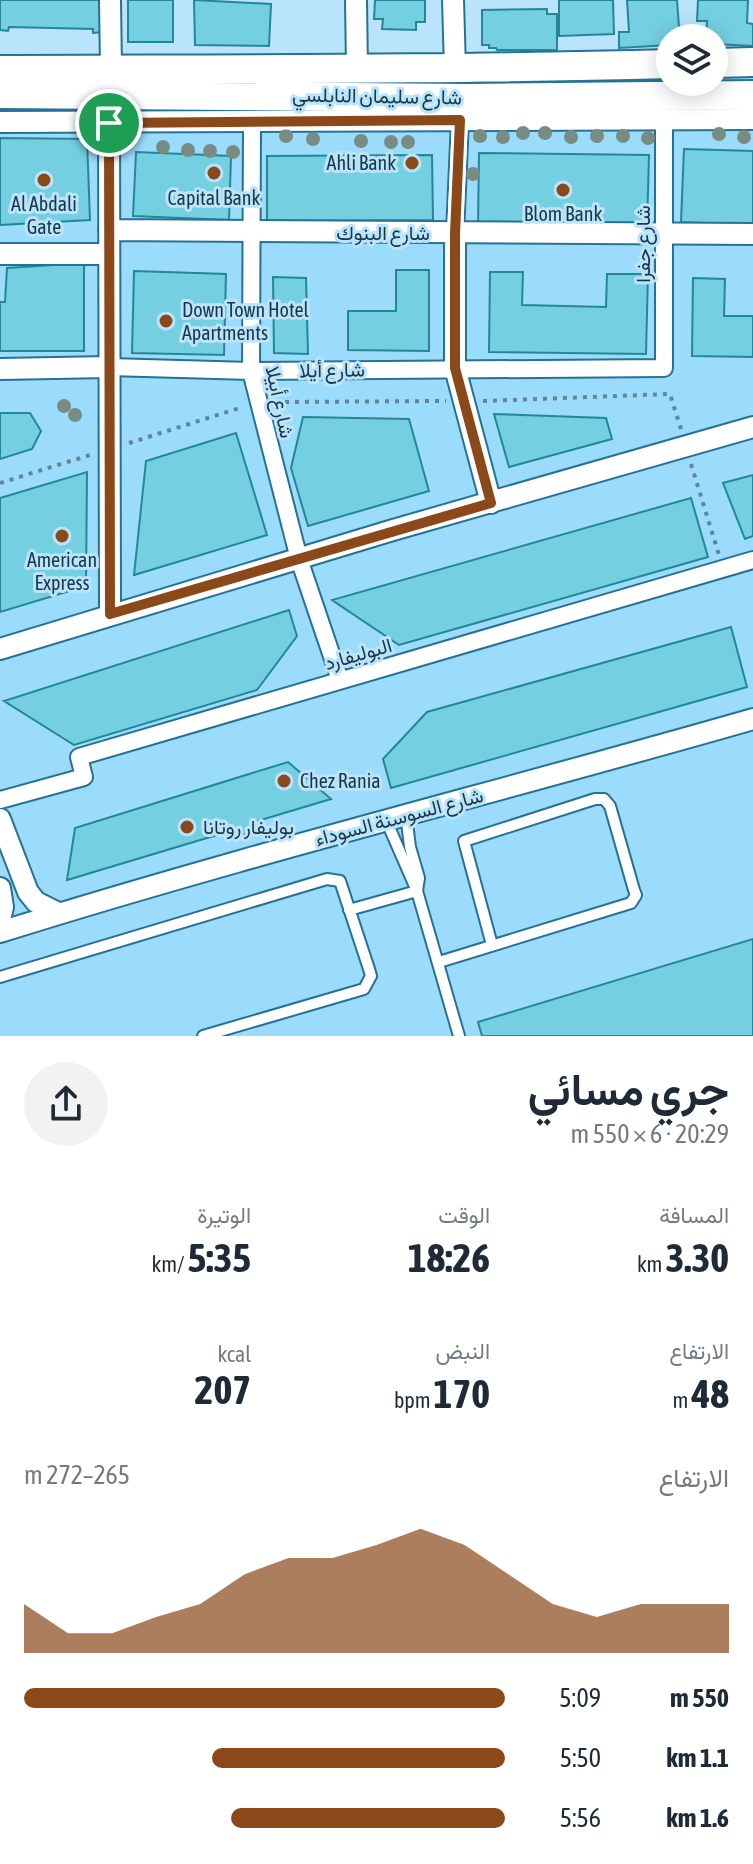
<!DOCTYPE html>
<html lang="ar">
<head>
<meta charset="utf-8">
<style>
	:root { --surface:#fff; --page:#f2f2f3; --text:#1f2937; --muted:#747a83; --accent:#8b4819 }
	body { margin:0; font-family:"Asap Condensed",Vazirmatn,sans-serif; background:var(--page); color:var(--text); direction:rtl; height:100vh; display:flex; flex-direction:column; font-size:30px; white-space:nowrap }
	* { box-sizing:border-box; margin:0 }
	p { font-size:26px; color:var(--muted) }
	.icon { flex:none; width:44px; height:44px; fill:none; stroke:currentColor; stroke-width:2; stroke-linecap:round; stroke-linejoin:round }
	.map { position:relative; height:1036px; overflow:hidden; direction:ltr }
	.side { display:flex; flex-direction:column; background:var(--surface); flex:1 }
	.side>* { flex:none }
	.tools { position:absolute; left:656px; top:24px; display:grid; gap:16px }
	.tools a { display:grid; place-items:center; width:72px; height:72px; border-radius:50%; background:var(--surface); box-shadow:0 4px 20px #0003; font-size:40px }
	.pin { position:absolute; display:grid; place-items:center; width:68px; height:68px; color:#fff; margin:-34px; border:4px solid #fff; border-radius:50%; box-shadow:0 2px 8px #0007 }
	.round { display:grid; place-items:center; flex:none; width:84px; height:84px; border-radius:42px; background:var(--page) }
	.overview { display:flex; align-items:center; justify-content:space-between; height:136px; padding:0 24px }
	h1 { font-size:44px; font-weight:700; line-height:60px }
	.stats { display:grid; grid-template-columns:repeat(3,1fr); gap:12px; height:136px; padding:8px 24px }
	.stats div { display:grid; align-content:center }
	.stats b { font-size:40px; font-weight:700 }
	.stats small { font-size:22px; font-weight:400 }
	.stats p { font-size:22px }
	.chart { height:224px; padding:16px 24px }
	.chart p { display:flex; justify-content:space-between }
	.chart svg { width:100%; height:144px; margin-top:8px; fill:var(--accent); opacity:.7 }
	ul { padding:0 24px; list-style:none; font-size:26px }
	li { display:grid; grid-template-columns:128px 96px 1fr; align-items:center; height:60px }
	li i { height:20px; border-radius:10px; background:var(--accent) }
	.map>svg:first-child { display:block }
	.built { fill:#9bdbfc }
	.building { fill:#74cfe0; stroke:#248797; stroke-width:2 }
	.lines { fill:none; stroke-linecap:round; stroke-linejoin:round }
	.service-casing { stroke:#257294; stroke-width:14 }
	.pedestrian-casing { stroke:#257294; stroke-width:20 }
	.minor-casing { stroke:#257294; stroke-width:24 }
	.secondary-casing { stroke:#257294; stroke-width:32 }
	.path { stroke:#628698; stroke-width:4; stroke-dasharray:4 6; stroke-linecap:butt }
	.service { stroke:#fff; stroke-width:10 }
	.pedestrian { stroke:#fff; stroke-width:16 }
	.minor { stroke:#fff; stroke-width:20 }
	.secondary { stroke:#fff; stroke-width:28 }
	.tree { fill:#788c81 }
	.route-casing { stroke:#fff; stroke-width:16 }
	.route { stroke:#8b4819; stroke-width:10 }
	.poi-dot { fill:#8b4819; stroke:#bae4fb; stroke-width:3 }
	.labels { text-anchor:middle; stroke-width:6; stroke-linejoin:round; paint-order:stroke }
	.street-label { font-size:20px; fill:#193847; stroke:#bae4fb }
	.poi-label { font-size:20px; fill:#193847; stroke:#bae4fb }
</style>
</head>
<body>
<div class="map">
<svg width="753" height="1036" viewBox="0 0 753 1036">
	<rect width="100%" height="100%" fill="#bae4fb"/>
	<path class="built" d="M 753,78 L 753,1036 L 0,1036 L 0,82 L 670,79 L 670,82 L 714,82 L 714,79 Z"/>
	<path class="building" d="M 0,0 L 103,0 L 104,32 L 93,33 L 93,29 L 9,27 L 8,31 L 0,30 Z
		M 128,0 L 173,0 L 173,42 L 128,42 Z
		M 194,0 L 271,4 L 269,46 L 195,45 Z
		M 375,0 L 425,0 L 425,22 L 416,22 L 416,30 L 382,29 L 383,19 L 374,19 Z
		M 559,0 L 613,0 L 614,34 L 559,36 Z
		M 627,0 L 677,0 L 679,27 L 690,26 L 691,38 L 670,38 L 670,45 L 619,48 L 619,32 L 629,32 Z
		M 698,0 L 748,0 L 747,23 L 753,24 L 753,46 L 714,44 L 714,38 L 706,38 L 707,21 L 697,21 Z
		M 547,9 L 547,14 L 557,14 L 557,50 L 497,50 L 496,48 L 489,48 L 489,45 L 482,45 L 482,10 Z
		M 0,138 L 87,139 L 90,220 L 0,225 Z
		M 684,149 L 753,151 L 753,225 L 681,222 Z
		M 136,152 L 231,156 L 229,220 L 133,216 Z
		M 479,153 L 649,155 L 647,227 L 478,225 Z
		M 432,155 L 433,220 L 267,221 L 267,156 Z
		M 84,263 L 84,351 L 0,351 L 0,302 L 5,302 L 7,268 Z
		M 396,270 L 429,270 L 429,351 L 348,350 L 348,311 L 396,311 Z
		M 134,271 L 226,274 L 224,355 L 132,353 Z
		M 490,272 L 523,272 L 522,305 L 606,307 L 607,274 L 648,274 L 646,354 L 489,352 Z
		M 273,277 L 306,278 L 308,354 L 274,353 Z
		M 693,278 L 725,279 L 724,316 L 753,316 L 753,357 L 692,356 Z
		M 0,413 L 30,413 L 41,431 L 32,449 L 0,459 Z
		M 494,414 L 606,418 L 612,439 L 509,467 Z
		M 303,417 L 409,419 L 429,491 L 308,526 L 291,468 Z
		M 236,433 L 267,535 L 134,575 L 146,461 Z
		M 87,472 L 86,586 L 0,612 L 0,498 Z
		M 753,475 L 753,536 L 745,539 L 723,483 Z
		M 691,498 L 708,557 L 399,645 L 332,600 Z
		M 289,610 L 297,636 L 257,690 L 74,745 L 4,701 Z
		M 731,627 L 747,687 L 391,788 L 383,759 L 427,712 Z
		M 288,762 L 331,799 L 254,822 L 257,830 L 231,839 L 227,832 L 67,880 L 75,828 Z
		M 753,939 L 753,1036 L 482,1036 L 478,1022 Z"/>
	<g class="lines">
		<defs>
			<path id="service" d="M 406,814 L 410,847 L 419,878 L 417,891
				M 386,820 L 417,891 L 459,1036
				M 349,910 L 417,891
				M 439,962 L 631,903 L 636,895 L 634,890 L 610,806 L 604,799 L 595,799 L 464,841 L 492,945
				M 0,977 L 327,879 L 340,881 L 369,969 L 371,976 L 364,989 L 203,1036"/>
			<path id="pedestrian" d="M 252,121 L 251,371 L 299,559 L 340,680
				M 455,234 L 460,120
				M 109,367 L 251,371 L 664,368 L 664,120
				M 0,800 L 84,777 L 79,757 L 753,560"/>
			<path id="minor" d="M 110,0 L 111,69
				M 356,0 L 357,69
				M 453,0 L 455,69
				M 109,111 L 110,614
				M 0,122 L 753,119
				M 109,230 L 753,234
				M 455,234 L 455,368 L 491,503
				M 0,254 L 109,254
				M 0,369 L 109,367
				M 0,649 L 393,530 L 753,427
				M 0,819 L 28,892 L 36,902 L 58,913
				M 0,888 L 3,907 L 0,919
				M 0,932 C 249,854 502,791 753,719"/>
			<path id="secondary" d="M 714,63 L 753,62
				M 0,70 C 223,69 447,70 670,64
				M 0,94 L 469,98 L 753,95"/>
		</defs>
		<use href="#service" class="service-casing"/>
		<use href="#pedestrian" class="pedestrian-casing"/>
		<use href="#minor" class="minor-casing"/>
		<use href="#secondary" class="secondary-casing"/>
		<path class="path" d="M 483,401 L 670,394 L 681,429
			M 275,402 L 446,401
			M 129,443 L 243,407
			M 691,464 L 719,555
			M 0,483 L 90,455"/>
		<use href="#service" class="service"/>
		<use href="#pedestrian" class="pedestrian"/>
		<use href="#minor" class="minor"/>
		<use href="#secondary" class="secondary"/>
	</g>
	<g class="tree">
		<circle cx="523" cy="133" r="7"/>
		<circle cx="545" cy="133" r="7"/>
		<circle cx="719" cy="134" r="7"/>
		<circle cx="286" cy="136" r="7"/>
		<circle cx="480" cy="136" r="7"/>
		<circle cx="597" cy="136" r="7"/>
		<circle cx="623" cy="136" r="7"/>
		<circle cx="503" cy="137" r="7"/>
		<circle cx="571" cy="137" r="7"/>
		<circle cx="744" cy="137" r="7"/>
		<circle cx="648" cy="138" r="7"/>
		<circle cx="313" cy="139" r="7"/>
		<circle cx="361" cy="141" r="7"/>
		<circle cx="391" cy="142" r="7"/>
		<circle cx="408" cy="142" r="7"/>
		<circle cx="163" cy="147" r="7"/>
		<circle cx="188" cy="150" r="7"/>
		<circle cx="210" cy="151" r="7"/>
		<circle cx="233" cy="152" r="7"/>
		<circle cx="473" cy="174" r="7"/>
		<circle cx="64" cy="406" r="7"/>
		<circle cx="75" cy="415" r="7"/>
	</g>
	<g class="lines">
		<defs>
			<path id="route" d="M 460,120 L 455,234 L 455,368 L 491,503 L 110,614 L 109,123 Z"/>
		</defs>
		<use href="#route" class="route-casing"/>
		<use href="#route" class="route"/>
	</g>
	<g class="poi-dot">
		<circle cx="412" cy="163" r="8"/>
		<circle cx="214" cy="173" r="8"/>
		<circle cx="44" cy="180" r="8"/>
		<circle cx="563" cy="190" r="8"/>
		<circle cx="166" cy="321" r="8"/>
		<circle cx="62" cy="536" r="8"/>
		<circle cx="284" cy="781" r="8"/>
		<circle cx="187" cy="827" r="8"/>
	</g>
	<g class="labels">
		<g class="street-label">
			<text transform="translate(377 96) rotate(1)" y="7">شارع سليمان النابلسي</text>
			<text x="383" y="240">شارع البنوك</text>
			<text transform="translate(643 244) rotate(-90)" y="7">شارع جفرا</text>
			<text transform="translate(332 370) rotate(-1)" y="7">شارع أيلا</text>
			<text transform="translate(280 402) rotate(78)" y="7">شارع أبيلا</text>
			<text transform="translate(358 654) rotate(-16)" y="7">البوليفارد</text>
			<text transform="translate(399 817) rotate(-15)" y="7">شارع السوسنة السوداء</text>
		</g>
		<g class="poi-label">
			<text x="396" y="170" text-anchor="end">Ahli Bank</text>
			<text x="214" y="205">Capital Bank</text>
			<text x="44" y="211">Al Abdali<tspan x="44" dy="23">Gate</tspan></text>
			<text x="563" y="221">Blom Bank</text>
			<text x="182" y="317" text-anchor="start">Down Town Hotel<tspan x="182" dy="23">Apartments</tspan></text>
			<text x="62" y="567">American<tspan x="62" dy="23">Express</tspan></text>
			<text x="300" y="788" text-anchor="start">Chez Rania</text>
			<text x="203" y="834" text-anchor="start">بوليفار روتانا</text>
		</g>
	</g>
</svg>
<div class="tools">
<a><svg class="icon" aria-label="layers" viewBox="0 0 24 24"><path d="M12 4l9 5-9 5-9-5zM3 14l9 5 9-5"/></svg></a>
</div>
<div class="pin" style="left:109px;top:123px;background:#1e9e55"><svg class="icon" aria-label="arrive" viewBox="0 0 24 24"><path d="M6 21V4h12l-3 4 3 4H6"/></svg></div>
</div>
<section class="side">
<div class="overview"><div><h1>جري مسائي</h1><p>20:29 · 6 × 550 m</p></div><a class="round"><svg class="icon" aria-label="share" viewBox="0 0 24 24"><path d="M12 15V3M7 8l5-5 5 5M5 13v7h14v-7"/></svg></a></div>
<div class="stats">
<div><p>المسافة</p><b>3.30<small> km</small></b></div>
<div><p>الوقت</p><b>18:26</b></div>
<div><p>الوتيرة</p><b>5:35<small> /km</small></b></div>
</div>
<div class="stats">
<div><p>الارتفاع</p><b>48<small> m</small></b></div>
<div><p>النبض</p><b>170<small> bpm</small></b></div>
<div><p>kcal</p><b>207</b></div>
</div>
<div class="chart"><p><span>الارتفاع</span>265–272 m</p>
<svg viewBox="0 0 160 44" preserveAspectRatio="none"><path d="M0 44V29L10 38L20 38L30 33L40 29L50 20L60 15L70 15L80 11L90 6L100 11L110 20L120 29L130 33L140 29L150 29L160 29V44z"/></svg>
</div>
<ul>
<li><b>550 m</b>5:09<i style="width:100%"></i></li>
<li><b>1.1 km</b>5:50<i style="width:61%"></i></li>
<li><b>1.6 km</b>5:56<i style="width:57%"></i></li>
</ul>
</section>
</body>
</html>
